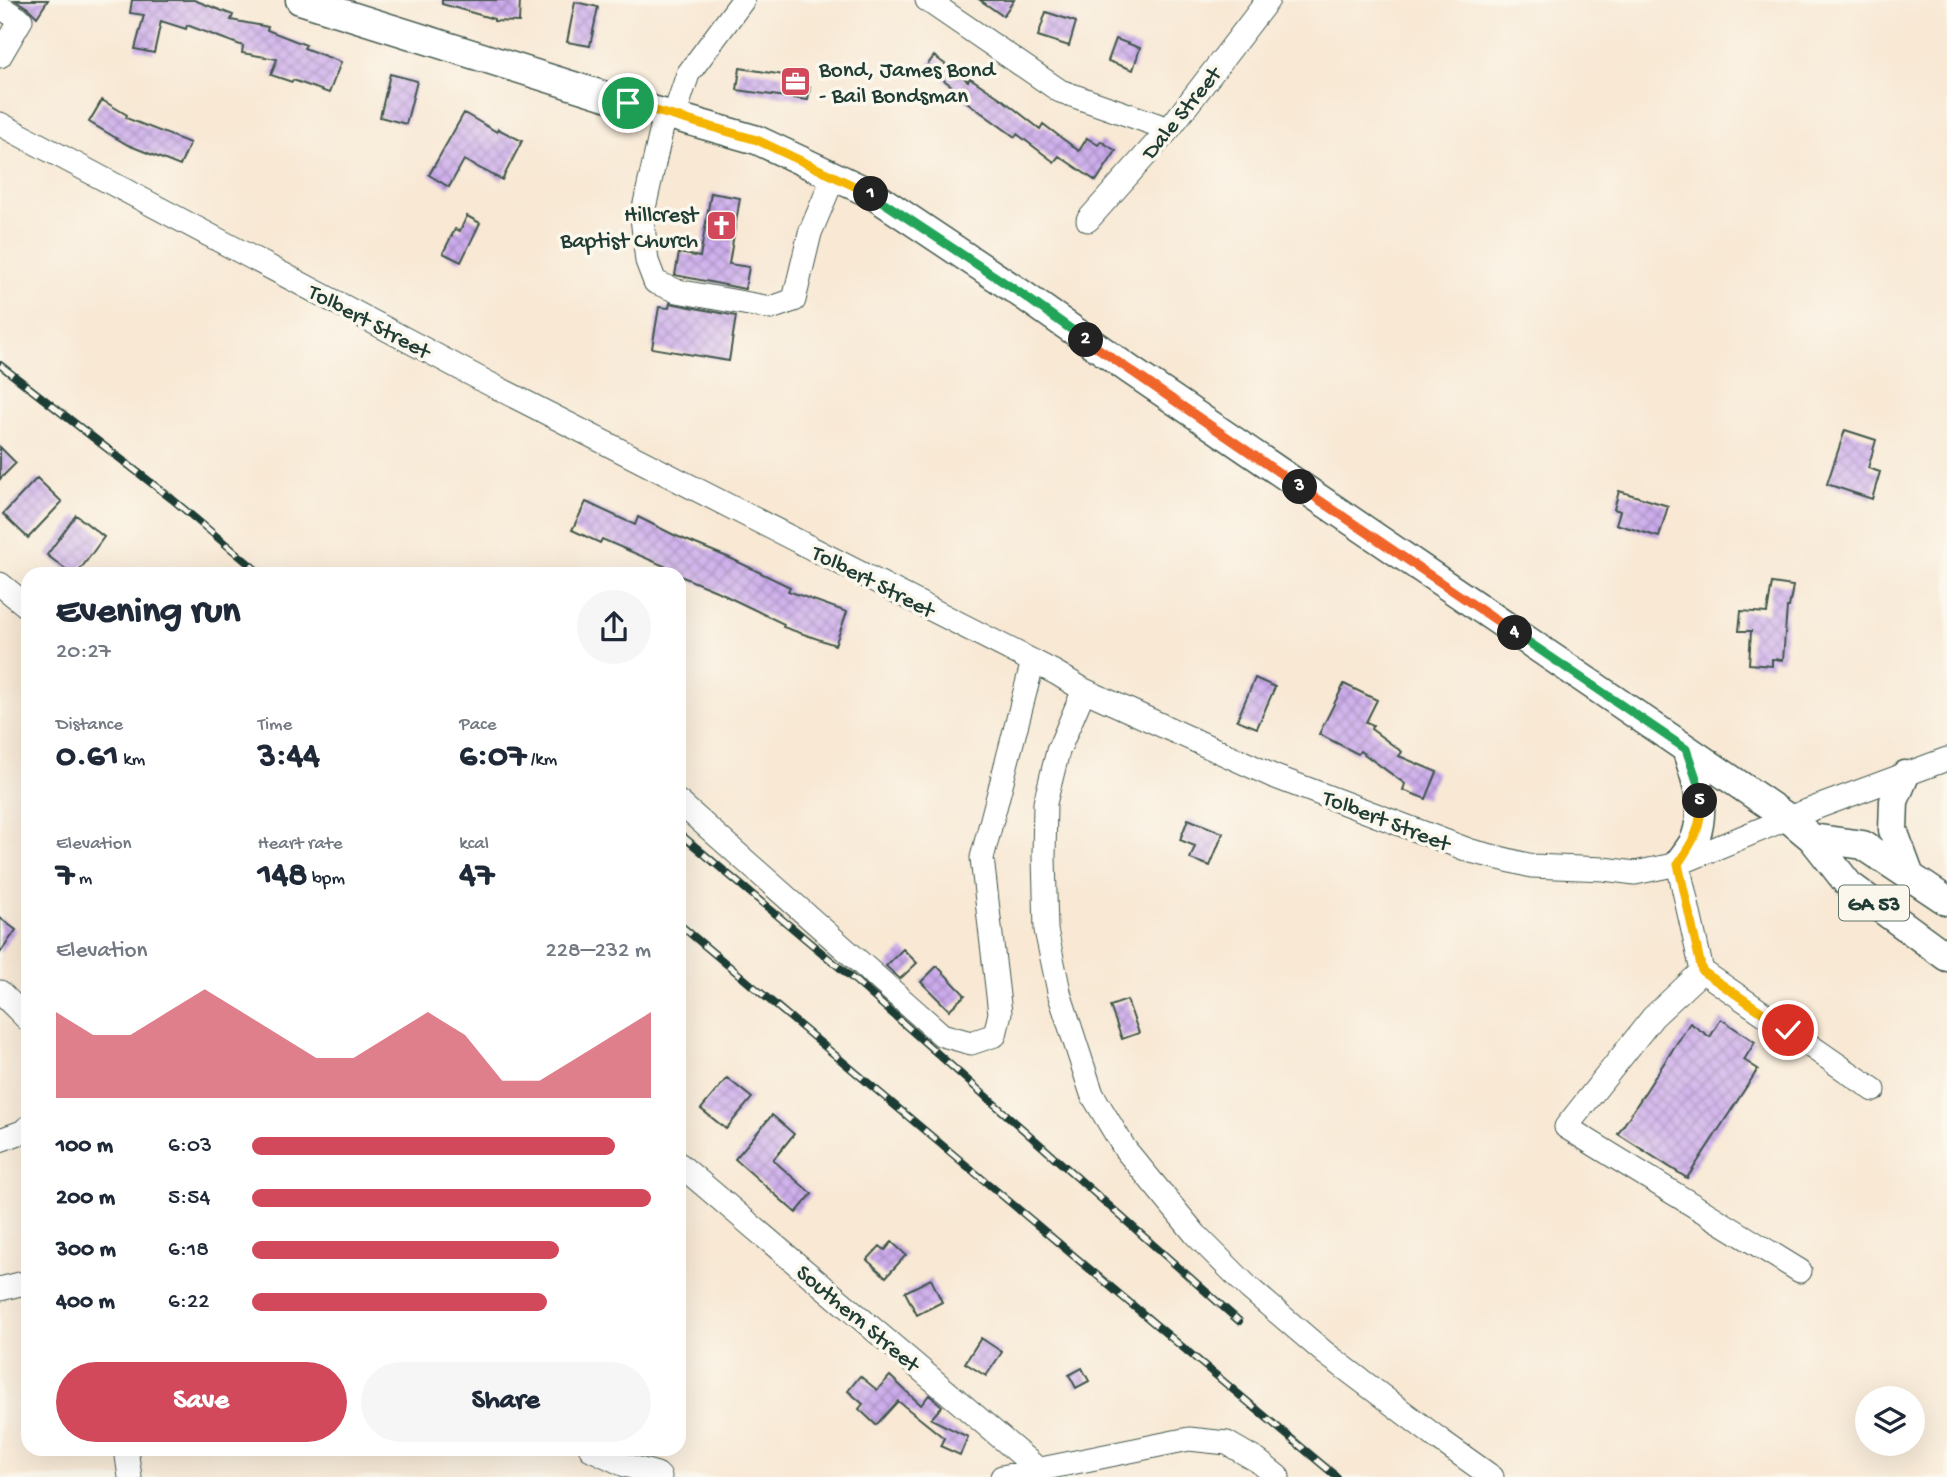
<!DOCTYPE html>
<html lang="en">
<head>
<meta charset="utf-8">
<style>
	:root { --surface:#fff; --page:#f6f6f7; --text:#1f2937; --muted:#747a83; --accent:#d1495b }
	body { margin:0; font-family:"Gochi Hand",sans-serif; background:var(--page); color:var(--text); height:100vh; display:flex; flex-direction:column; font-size:26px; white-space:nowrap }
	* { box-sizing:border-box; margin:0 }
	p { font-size:23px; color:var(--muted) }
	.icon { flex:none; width:38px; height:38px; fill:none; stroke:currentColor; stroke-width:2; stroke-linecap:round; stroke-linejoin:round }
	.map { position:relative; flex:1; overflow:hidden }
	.sheet { position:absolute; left:21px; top:567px; width:665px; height:889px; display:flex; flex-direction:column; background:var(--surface); border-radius:21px; box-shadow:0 7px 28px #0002 }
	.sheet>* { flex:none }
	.tools { position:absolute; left:1855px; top:1386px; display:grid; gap:14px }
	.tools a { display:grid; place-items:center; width:70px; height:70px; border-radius:50%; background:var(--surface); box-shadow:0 7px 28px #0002; font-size:35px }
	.pin { position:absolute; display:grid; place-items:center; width:60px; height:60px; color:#fff; margin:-30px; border:4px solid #fff; border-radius:50%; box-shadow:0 2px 7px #0007 }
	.km { position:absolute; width:35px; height:35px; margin:-18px; border-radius:50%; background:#222; color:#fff; font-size:19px; line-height:35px; text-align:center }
	.round { display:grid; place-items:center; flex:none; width:74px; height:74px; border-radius:37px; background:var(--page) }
	.overview { display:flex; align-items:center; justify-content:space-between; height:119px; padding:0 35px }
	h1 { font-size:38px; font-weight:800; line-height:52px }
	.figures { display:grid; grid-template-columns:repeat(3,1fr); gap:10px; height:119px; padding:7px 35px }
	.figures div { display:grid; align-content:center }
	.figures b { font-size:35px; font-weight:800 }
	.figures small { font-size:19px; font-weight:400 }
	.figures p { font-size:19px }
	.chart { height:196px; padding:14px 35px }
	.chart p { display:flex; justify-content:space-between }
	.chart svg { width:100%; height:126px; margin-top:7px; fill:var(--accent); opacity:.7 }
	.cta { display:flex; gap:14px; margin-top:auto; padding:14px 35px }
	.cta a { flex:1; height:80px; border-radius:42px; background:var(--accent); color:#fff; font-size:28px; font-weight:800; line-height:80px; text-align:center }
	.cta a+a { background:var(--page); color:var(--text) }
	ul { padding:0 35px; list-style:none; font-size:23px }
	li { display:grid; grid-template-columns:112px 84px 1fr; align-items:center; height:52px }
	li i { height:18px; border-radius:9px; background:var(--accent) }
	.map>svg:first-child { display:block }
	.building { fill:url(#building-cross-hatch) }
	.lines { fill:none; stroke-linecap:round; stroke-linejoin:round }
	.minor-casing { stroke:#40574c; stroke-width:25 }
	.major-casing { stroke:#40574c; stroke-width:31 }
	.minor { stroke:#fff; stroke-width:23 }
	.major { stroke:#fff; stroke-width:28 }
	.rail-casing { stroke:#1f3d34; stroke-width:8 }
	.rail { stroke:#fbf7ec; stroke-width:5; stroke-dasharray:16; stroke-linecap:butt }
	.split-1-casing { stroke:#fff; stroke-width:14 }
	.split-2-casing { stroke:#fff; stroke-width:14 }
	.split-3-casing { stroke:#fff; stroke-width:14 }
	.split-4-casing { stroke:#fff; stroke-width:14 }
	.split-5-casing { stroke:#fff; stroke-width:14 }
	.split-6-casing { stroke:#fff; stroke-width:14 }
	.split-1 { stroke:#f5b400; stroke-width:9 }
	.split-2 { stroke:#22a559; stroke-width:9 }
	.split-3 { stroke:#f0652b; stroke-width:9 }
	.split-4 { stroke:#f0652b; stroke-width:9 }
	.split-5 { stroke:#22a559; stroke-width:9 }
	.split-6 { stroke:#f5b400; stroke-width:9 }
	.labels { text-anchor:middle; stroke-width:7; stroke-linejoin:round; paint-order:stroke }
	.shield { fill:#fbf7ec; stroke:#61756b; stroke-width:2 }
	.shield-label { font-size:21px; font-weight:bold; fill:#1f3d34 }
	.poi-label { font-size:23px; fill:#1f3d34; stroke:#fbf7ec; text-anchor:start }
	.street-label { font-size:23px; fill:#1f3d34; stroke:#fbf7ec }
</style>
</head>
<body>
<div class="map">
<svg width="1947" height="1477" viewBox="0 0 1947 1477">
	<defs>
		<pattern id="building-cross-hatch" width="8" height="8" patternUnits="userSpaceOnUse" patternTransform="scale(1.75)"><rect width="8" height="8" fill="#ccabec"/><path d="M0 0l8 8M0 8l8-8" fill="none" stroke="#a58cc0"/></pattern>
	</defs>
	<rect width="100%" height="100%" fill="#fbf7ec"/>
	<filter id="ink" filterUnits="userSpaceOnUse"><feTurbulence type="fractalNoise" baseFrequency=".0143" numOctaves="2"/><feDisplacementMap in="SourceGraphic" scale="14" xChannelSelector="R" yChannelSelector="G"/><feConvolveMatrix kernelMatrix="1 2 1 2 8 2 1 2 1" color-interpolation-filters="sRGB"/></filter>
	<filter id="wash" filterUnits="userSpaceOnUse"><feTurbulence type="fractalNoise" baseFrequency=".00686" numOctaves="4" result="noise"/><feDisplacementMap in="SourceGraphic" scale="28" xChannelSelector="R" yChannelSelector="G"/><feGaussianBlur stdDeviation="1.57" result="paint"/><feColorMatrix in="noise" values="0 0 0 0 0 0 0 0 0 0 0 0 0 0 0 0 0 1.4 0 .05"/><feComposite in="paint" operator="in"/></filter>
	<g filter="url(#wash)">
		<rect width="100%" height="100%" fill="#f8e8d4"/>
		<g id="blocks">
			<path class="building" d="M 15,0 L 48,0 L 37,17 L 28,8 Z
				M 132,0 L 194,0 L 233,15 L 231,20 L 268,27 L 267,30 L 306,45 L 304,48 L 341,62 L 329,93 L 293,80 L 292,82 L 271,75 L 277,59 L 242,53 L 243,46 L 187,25 L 186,29 L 161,21 L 154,53 L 135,49 L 144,15 L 130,13 Z
				M 442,0 L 520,0 L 519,22 L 494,21 L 494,19 L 442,4 Z
				M 980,0 L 1014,0 L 1003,16 Z
				M 575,2 L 598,7 L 590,46 L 567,42 Z
				M 1046,12 L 1076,22 L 1069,46 L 1038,36 Z
				M 1116,39 L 1140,48 L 1133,70 L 1108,61 Z
				M 934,56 L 968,81 L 970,78 L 1003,100 L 1040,129 L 1043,124 L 1079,151 L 1087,138 L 1098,145 L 1101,141 L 1116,151 L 1096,181 L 1059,156 L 1054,162 L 1017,134 L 1015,137 L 957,95 L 960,92 L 926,67 Z
				M 740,68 L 784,75 L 783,83 L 810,87 L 808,100 L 737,90 Z
				M 390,74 L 417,81 L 406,124 L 380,117 Z
				M 102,100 L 127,115 L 126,118 L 190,143 L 180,166 L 128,145 L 89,122 Z
				M 464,113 L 497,132 L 498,129 L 522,141 L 502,180 L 464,160 L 449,187 L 429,175 Z
				M 711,193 L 740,198 L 729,264 L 749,267 L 745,289 L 675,275 L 679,253 L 700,257 Z
				M 467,216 L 480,223 L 461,262 L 443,253 L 455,229 L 460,231 Z
				M 670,303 L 736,316 L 729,361 L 652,348 L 659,307 L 669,308 Z
				M 1845,430 L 1876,440 L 1868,468 L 1880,472 L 1872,499 L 1827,484 Z
				M 0,447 L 16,463 L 0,479 Z
				M 37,478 L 62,502 L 28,538 L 3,514 Z
				M 1619,491 L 1668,506 L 1659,537 L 1616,524 L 1620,511 L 1614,509 Z
				M 586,502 L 635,525 L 638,517 L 674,535 L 732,559 L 790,587 L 788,591 L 847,612 L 835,645 L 783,627 L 784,624 L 726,596 L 726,595 L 668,571 L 669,568 L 602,539 L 600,543 L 572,530 Z
				M 76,515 L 104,537 L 77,574 L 72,574 L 47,555 Z
				M 1772,583 L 1793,586 L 1789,607 L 1787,607 L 1783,660 L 1772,659 L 1772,666 L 1749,664 L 1751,631 L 1739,631 L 1741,611 L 1767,613 Z
				M 1255,678 L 1275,687 L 1257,728 L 1237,720 Z
				M 1344,684 L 1377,700 L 1366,722 L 1373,725 L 1371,729 L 1402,752 L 1399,756 L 1437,772 L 1426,799 L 1403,790 L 1405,784 L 1360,751 L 1358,754 L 1319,734 Z
				M 1188,819 L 1223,833 L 1210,866 L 1190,859 L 1195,846 L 1180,840 Z
				M 0,918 L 16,930 L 0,953 Z
				M 903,949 L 917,963 L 900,979 L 886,966 Z
				M 937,966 L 965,995 L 949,1010 L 921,982 Z
				M 1127,1000 L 1139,1033 L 1122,1039 L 1110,1006 Z
				M 1721,1019 L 1755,1042 L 1744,1060 L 1758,1069 L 1687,1178 L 1618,1134 L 1690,1023 L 1710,1037 Z
				M 727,1078 L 752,1098 L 726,1129 L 701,1109 Z
				M 772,1115 L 794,1134 L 773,1160 L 812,1194 L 796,1213 L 735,1159 Z
				M 892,1242 L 906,1255 L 886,1277 L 867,1260 L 880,1246 L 885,1250 Z
				M 931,1279 L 942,1302 L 917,1315 L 905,1292 Z
				M 981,1338 L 1002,1352 L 986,1376 L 965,1363 Z
				M 1082,1368 L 1089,1381 L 1076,1388 L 1069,1375 Z
				M 860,1376 L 877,1390 L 890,1376 L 921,1405 L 929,1395 L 942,1406 L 931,1419 L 968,1437 L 960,1455 L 940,1446 L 944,1438 L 898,1401 L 876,1425 L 859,1409 L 863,1404 L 848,1391 Z"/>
		</g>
	</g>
	<g filter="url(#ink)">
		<use href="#blocks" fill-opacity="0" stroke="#40574c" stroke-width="2"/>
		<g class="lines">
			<defs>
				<path id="minor" d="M 927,0 L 1060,91 L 1169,129
					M 0,7 L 21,20 L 0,56
					M 665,114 L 642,217 L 647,261 L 655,282 L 677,291 L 771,308 L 794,300 L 810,233 L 834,176
					M 674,116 L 688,74 L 743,0
					M 0,124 L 488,383 L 1056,673 L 1084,690 L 1273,776 L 1471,851 L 1532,866 L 1604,869 L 1635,873 L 1678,864 L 1788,818 L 1947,759
					M 1088,220 L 1169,129 L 1268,0
					M 0,584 L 28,607
					M 1084,690 L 1058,751 L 1045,803 L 1044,857 L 1046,930 L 1060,996 L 1092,1094 L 1125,1149 L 1196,1235 L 1249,1288 L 1325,1353 L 1440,1440 L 1492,1477
					M 679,802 L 942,1035 L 971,1043 L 995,1035 L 1000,1013 L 982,858 L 1033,661
					M 1678,864 L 1702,971 L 1874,1090
					M 1702,971 L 1653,1017 L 1566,1127 L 1800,1271
					M 0,992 L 28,1020
					M 0,1140 L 22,1132 L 28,1127
					M 679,1164 L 1039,1470
					M 0,1289 L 28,1282
					M 126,1449 L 130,1477
					M 591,1449 L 625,1465 L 657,1474 L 660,1477
					M 1002,1477 L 1189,1439 L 1227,1443 L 1258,1461 L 1278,1477"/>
				<path id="major" d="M 300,0 L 634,105 L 757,140 L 872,194 L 1023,295 L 1130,370 L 1788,818 L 1812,838 L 1849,885 L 1947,957
					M 1905,775 L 1894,801 L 1893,830 L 1910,876
					M 1812,838 L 1863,845 L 1947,901
					M 1678,864 C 1684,855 1693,846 1696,836 C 1706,806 1696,778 1686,749"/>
			</defs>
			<use href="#minor" class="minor-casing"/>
			<use href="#major" class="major-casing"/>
			<use href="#minor" class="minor"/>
			<use href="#major" class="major"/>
			<defs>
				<path id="rail" d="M 0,365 L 172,499 L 261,574
					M 679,833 L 858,983 L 1239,1321
					M 679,924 L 1337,1477"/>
			</defs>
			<use href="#rail" class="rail-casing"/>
			<use href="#rail" class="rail"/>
		</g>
	</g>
	<g class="lines" filter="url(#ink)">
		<defs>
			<path id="split-1" d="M 628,103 L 757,140 L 871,194"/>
			<path id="split-2" d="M 871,194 L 1023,295 L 1086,340"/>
			<path id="split-3" d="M 1086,340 L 1300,487"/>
			<path id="split-4" d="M 1300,487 L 1515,633"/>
			<path id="split-5" d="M 1515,633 L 1686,749 L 1698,784 L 1700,801"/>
			<path id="split-6" d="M 1700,801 C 1703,827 1692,843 1678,864 L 1702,971 L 1788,1030"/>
		</defs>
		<use href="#split-1" class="split-1-casing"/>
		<use href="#split-2" class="split-2-casing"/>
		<use href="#split-3" class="split-3-casing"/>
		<use href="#split-4" class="split-4-casing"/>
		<use href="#split-5" class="split-5-casing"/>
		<use href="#split-6" class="split-6-casing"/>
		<use href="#split-1" class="split-1"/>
		<use href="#split-2" class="split-2"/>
		<use href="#split-3" class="split-3"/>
		<use href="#split-4" class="split-4"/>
		<use href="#split-5" class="split-5"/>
		<use href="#split-6" class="split-6"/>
	</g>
	<defs>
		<symbol id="office-square" viewBox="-11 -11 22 22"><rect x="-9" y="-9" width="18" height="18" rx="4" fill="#d1495b" stroke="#fbf7ec"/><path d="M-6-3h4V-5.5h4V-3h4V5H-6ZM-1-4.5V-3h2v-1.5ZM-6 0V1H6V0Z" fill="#fff"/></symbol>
		<symbol id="church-square" viewBox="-11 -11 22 22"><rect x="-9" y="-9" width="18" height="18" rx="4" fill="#d1495b" stroke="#fbf7ec"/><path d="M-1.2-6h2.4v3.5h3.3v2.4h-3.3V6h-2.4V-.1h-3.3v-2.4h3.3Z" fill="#fff"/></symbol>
	</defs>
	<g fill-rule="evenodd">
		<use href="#office-square" x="778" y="64" width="35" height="35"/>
		<use href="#church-square" x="704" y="208" width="35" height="35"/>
	</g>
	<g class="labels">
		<rect class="shield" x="1839" y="885.5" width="70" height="35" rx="5"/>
		<g class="shield-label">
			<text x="1874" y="910">GA 53</text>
		</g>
		<g class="poi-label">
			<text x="819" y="76">Bond, James Bond<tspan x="819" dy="26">- Bail Bondsman</tspan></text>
			<text x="698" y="221" text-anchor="end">Hillcrest<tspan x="698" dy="26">Baptist Church</tspan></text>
		</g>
		<g class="street-label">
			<text transform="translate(1180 112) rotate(-51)" y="8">Dale Street</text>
			<text transform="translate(370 320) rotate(28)" y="8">Tolbert Street</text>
			<text transform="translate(874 580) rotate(27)" y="8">Tolbert Street</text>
			<text transform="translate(1387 819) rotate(21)" y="8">Tolbert Street</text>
			<text transform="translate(859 1317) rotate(40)" y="8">Southern Street</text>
		</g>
	</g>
</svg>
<div class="tools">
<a><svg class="icon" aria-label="layers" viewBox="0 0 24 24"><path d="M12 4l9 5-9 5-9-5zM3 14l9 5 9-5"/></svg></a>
</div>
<div class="pin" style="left:628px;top:103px;background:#1e9e55"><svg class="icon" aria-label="arrive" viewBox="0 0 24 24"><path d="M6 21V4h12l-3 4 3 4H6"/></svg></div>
<div class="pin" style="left:1788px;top:1030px;background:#d93025"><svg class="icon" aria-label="check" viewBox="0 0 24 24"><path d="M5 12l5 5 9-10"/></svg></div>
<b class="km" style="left:871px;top:194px">1</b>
<b class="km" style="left:1086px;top:340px">2</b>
<b class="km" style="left:1300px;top:487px">3</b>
<b class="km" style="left:1515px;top:633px">4</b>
<b class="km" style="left:1700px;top:801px">5</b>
<section class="sheet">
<div class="overview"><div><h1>Evening run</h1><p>20:27</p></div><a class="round"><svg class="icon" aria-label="share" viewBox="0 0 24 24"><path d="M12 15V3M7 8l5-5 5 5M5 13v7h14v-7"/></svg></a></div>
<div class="figures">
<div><p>Distance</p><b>0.61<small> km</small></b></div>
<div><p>Time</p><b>3:44</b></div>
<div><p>Pace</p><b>6:07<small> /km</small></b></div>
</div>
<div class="figures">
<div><p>Elevation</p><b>7<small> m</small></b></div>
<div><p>Heart rate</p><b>148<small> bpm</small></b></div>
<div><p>kcal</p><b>47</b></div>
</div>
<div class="chart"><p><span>Elevation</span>228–232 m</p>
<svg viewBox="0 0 160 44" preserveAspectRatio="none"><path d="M0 44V14L10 22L20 22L30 14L40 6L50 14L60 22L70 30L80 30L90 22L100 14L110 22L120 38L130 38L140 30L150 22L160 14V44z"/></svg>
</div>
<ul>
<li><b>100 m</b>6:03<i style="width:91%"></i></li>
<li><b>200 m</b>5:54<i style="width:100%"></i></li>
<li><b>300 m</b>6:18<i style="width:77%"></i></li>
<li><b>400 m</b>6:22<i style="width:74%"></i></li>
</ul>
<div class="cta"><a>Save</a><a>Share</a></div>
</section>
</div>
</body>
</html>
